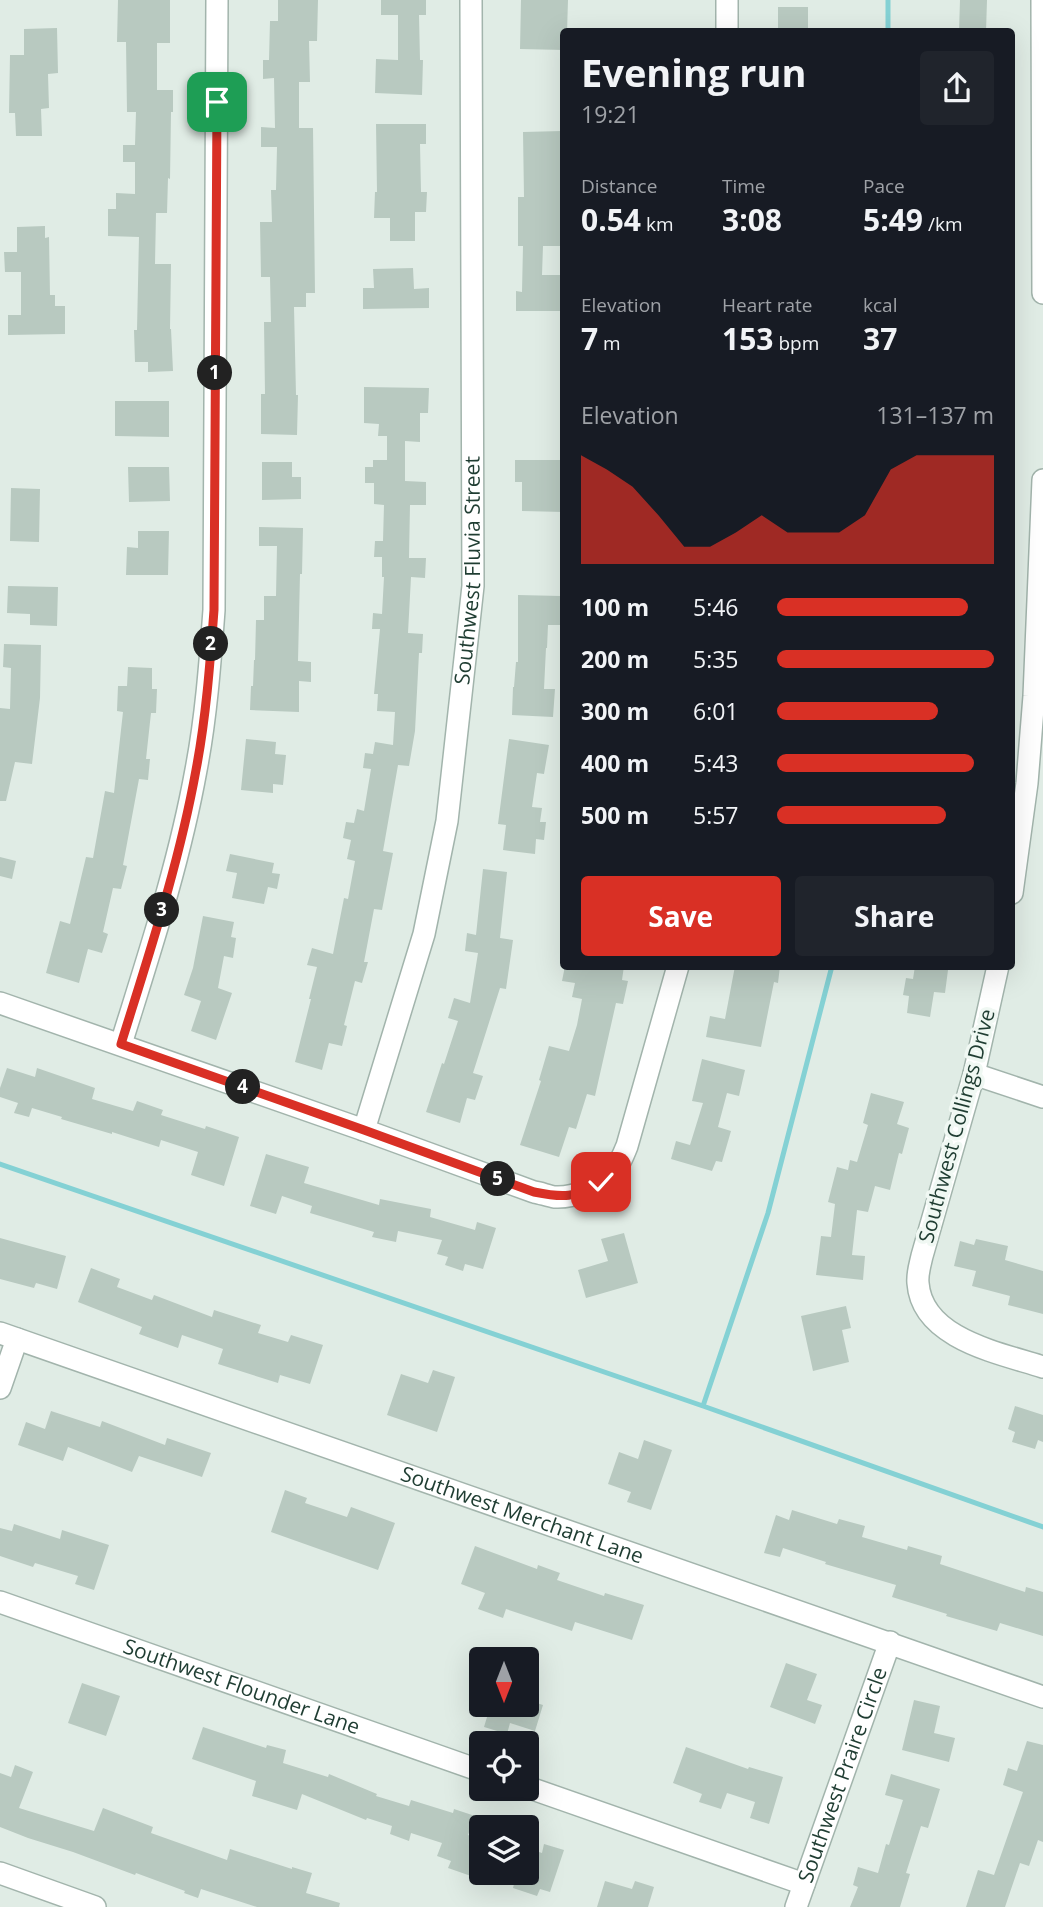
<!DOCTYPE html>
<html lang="en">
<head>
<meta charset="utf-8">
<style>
	:root { --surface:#171b24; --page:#20242c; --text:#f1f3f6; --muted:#9ea1a6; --accent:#d93025 }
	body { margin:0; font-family:"Open Sans",sans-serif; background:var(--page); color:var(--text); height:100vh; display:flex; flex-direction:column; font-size:26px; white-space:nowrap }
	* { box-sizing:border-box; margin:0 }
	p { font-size:23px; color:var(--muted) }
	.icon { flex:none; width:38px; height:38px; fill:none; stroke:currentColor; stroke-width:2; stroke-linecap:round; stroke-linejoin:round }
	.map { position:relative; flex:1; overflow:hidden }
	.panel { position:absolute; left:560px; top:28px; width:455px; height:942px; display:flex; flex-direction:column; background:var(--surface); border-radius:7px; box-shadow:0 7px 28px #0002 }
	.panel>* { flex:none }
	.needle { width:46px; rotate:180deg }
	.tools { position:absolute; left:469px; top:1647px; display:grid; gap:14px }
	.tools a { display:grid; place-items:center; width:70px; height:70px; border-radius:7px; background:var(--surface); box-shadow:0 7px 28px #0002; font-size:35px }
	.pin { position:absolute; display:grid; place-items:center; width:60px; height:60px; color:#fff; margin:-30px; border-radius:14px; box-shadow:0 4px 10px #0006 }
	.km { position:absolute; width:35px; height:35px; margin:-18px; border-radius:50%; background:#222; color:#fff; font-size:19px; line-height:35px; text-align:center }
	.round { display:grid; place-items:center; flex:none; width:74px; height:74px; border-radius:7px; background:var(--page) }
	.overview { display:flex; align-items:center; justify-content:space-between; height:119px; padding:0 21px }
	h1 { font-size:38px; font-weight:700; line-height:52px }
	.figures { display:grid; grid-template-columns:repeat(3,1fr); gap:10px; height:119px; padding:7px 21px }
	.figures div { display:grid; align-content:center }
	.figures b { font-size:30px; font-weight:700 }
	.figures small { font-size:19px; font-weight:400 }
	.figures p { font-size:19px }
	.chart { height:196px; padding:14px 21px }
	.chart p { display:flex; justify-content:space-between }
	.chart svg { width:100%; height:126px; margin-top:7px; fill:var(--accent); opacity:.7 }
	.primary-button { display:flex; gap:14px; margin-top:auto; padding:14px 21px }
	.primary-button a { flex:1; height:80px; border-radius:7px; background:var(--accent); color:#fff; font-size:28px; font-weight:700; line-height:80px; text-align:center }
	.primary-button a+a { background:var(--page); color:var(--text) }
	ul { padding:0 21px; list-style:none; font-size:23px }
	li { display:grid; grid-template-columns:112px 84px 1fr; align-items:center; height:52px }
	li i { height:18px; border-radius:9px; background:var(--accent) }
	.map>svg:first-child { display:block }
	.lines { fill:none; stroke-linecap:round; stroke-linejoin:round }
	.stream { stroke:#84d1d4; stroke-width:5 }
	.building { fill:#b8c9c0 }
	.minor-casing { stroke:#a2b4ac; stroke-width:24 }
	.minor { stroke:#fff; stroke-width:21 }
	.route-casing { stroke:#fff; stroke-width:14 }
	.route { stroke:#d93025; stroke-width:9 }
	.labels { text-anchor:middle; stroke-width:7; stroke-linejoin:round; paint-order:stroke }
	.street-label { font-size:21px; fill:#1f3d32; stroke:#f0f8f3 }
</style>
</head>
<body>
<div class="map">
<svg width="1043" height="1907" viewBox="0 0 1043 1907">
	<rect width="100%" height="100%" fill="#e0ece5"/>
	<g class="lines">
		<path class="stream" d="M 888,32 L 888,0
			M 0,1164 L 703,1406 L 1043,1527
			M 703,1406 L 768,1213 L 832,966"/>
	</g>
	<path class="building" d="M 118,0 L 170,0 L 170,43 L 157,43 L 157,90 L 173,90 L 173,112 L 171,112 L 170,179 L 168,178 L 167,213 L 156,213 L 155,264 L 171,264 L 170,329 L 171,329 L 173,371 L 148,372 L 148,362 L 135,362 L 134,330 L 137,330 L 139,237 L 108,236 L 108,209 L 116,209 L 116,193 L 135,194 L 135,162 L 123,162 L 123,145 L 135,145 L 136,112 L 127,112 L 126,42 L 117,42 Z
		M 278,0 L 318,0 L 317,41 L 309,41 L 310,82 L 299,82 L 299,128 L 313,128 L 315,293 L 306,293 L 306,307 L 294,307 L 296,395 L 298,395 L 297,435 L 261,434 L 261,394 L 265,394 L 264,322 L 271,322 L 270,277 L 261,277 L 260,222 L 272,222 L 271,190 L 276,190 L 277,147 L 261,147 L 261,127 L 275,128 L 274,78 L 263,79 L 263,60 L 269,60 L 270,21 L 278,21 Z
		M 381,0 L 426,0 L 426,15 L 419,15 L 420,60 L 423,60 L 422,95 L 375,93 L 376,59 L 398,60 L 398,15 L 381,15 Z
		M 521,0 L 568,0 L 567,32 L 564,32 L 564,50 L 520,49 Z
		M 960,0 L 987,0 L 986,32 L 959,32 Z
		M 778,7 L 808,7 L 808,32 L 778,32 Z
		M 57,28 L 58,73 L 48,74 L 49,108 L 41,109 L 42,136 L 16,136 L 15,113 L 9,113 L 10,55 L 24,55 L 24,29 Z
		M 376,124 L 426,124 L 426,144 L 420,144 L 421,192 L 427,192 L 426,212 L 415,212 L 415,241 L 390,241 L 390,218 L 374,218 L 375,192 L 377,192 Z
		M 562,131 L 564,246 L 543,246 L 542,275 L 564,275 L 564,311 L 516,311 L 516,291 L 522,292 L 523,246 L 518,246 L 518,197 L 524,197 L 523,132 Z
		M 45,226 L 45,238 L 49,237 L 50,295 L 55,295 L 55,306 L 65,306 L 65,334 L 8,335 L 8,315 L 21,315 L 21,272 L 5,272 L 4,252 L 17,252 L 17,227 Z
		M 413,268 L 414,289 L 429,288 L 429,308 L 363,309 L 363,288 L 374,288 L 373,269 Z
		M 364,387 L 429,388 L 428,413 L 420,413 L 420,442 L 405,441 L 405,481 L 426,482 L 426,505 L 410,505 L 409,558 L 426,558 L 425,578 L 411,577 L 408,633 L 423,634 L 422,653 L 419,653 L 415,731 L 409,766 L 398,765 L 383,851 L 393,853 L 382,910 L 374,909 L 364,962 L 368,962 L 362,983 L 355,981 L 344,1025 L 347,1026 L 342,1046 L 329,1043 L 322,1070 L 295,1062 L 311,999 L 309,999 L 317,967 L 307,965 L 312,948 L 333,954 L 344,898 L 348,899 L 355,861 L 347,859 L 351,840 L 343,838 L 346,822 L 354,823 L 357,809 L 364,811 L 371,769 L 363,768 L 365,753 L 373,754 L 375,742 L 393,745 L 395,712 L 377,711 L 378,694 L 374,694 L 380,629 L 372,629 L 373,613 L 382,614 L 384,577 L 382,577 L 382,557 L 374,557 L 375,541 L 383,541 L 384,505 L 374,504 L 374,483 L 365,483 L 365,467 L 373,467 L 373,460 L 387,460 L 387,436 L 378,436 L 379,424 L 364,423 Z
		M 115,401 L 169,401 L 169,437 L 115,436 Z
		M 515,460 L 564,460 L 564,512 L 522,511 L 522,482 L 515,482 Z
		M 262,462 L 292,462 L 292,477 L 301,477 L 301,499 L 262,500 Z
		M 128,467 L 169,467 L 170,501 L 129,502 Z
		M 11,488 L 40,489 L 39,542 L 10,541 Z
		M 259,527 L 303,528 L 302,574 L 300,574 L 298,661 L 311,662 L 311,682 L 299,681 L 299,712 L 250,710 L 251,686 L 253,686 L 254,660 L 255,660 L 256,620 L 264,620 L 264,596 L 276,596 L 277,546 L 259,546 Z
		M 138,531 L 169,531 L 168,575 L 126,575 L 127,547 L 138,548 Z
		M 8,586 L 58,587 L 57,626 L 30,625 L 30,614 L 7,613 Z
		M 518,595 L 561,596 L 560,625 L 548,625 L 547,648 L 546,648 L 544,689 L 555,689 L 553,717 L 512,715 L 513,687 L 514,687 L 516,662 L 518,662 Z
		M 4,644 L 41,645 L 40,698 L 32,764 L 15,762 L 6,801 L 0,801 L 0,708 L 10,709 L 11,668 L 3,667 Z
		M 128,667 L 152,668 L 152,689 L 157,689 L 156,713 L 151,713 L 146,759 L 150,759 L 148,780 L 139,779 L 123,865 L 127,866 L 121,889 L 113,888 L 103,932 L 108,934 L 102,953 L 88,949 L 79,983 L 46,973 L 60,921 L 70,924 L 86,857 L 93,858 L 105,791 L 114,793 L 123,712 L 117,711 L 118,686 L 127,686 Z
		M 246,739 L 276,742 L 275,754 L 286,755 L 283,785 L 273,784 L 273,793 L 241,790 Z
		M 509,739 L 549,745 L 544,774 L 537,773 L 532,807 L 542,808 L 540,822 L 546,822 L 544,840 L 536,839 L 535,854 L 503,850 L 506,825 L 498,824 Z
		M 230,854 L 274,863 L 272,873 L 280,874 L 277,889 L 268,887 L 264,904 L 232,898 L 237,873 L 226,871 Z
		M 0,857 L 16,861 L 12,879 L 0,876 Z
		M 483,869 L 507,872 L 500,938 L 513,940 L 506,989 L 500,988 L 473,1073 L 483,1076 L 475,1100 L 467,1098 L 460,1123 L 426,1112 L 442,1063 L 444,1064 L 458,1021 L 448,1018 L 454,998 L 470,1003 L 478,953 L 465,951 L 467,933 L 476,935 Z
		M 203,916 L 234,922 L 231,937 L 236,938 L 233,958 L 224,956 L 218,988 L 232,993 L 216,1040 L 191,1031 L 201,1001 L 184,995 L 193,968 Z
		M 565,966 L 624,966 L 622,980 L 628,981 L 623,1004 L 616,1003 L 595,1096 L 587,1094 L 576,1129 L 569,1127 L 559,1157 L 520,1145 L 541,1081 L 539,1080 L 549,1046 L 569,1051 L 577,1025 L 582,999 L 572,997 L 575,983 L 562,981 Z
		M 735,966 L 780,966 L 778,983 L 774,982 L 761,1047 L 706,1037 L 710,1016 L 725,1019 Z
		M 915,966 L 948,970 L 945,993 L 934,992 L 930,1017 L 907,1013 L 909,996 L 903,995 L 906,978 L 913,979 Z
		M 702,1059 L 745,1070 L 739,1096 L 727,1093 L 718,1127 L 731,1131 L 722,1162 L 716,1161 L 712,1171 L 671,1159 L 676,1141 L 690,1145 L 703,1103 L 692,1101 Z
		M 7,1068 L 35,1077 L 37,1068 L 95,1088 L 92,1099 L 133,1111 L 137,1101 L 163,1110 L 161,1115 L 205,1129 L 206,1126 L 239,1137 L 224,1186 L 191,1175 L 198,1152 L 161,1140 L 159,1147 L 112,1132 L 112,1134 L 61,1119 L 62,1117 L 32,1108 L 29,1117 L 14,1113 L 18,1103 L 0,1097 L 0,1088 Z
		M 871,1093 L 904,1102 L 897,1124 L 909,1128 L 902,1154 L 899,1153 L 890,1190 L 875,1186 L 868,1212 L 857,1210 L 852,1255 L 865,1256 L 863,1280 L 816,1275 L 821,1236 L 831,1237 L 835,1204 L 828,1202 L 837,1167 L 848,1170 L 850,1160 L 857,1162 L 868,1125 L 863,1123 Z
		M 266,1154 L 309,1167 L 304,1183 L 379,1205 L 380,1199 L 431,1209 L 430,1217 L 475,1230 L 477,1222 L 496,1228 L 483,1269 L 465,1264 L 463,1271 L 445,1265 L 448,1257 L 437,1254 L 442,1240 L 398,1231 L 396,1242 L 372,1237 L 374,1232 L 310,1213 L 312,1206 L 282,1196 L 276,1214 L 250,1206 Z
		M 624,1233 L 638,1283 L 586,1298 L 578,1270 L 608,1261 L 601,1239 Z
		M 0,1238 L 66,1256 L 57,1289 L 36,1283 L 34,1288 L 0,1279 Z
		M 976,1239 L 1008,1246 L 1005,1260 L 1043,1271 L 1043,1314 L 1008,1305 L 1010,1296 L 972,1286 L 976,1271 L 954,1266 L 960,1241 L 974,1245 Z
		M 91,1268 L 120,1279 L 117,1287 L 152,1300 L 154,1295 L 212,1317 L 214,1310 L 261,1325 L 258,1333 L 288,1342 L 291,1335 L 323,1345 L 310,1384 L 280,1375 L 278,1383 L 218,1364 L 223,1349 L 182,1335 L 178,1348 L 139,1334 L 142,1327 L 78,1302 Z
		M 846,1306 L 851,1328 L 842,1330 L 849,1362 L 813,1371 L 801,1316 Z
		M 433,1370 L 455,1377 L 437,1432 L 387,1415 L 401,1374 L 428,1383 Z
		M 1015,1406 L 1043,1415 L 1043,1442 L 1038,1440 L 1035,1449 L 1012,1442 L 1015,1432 L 1008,1429 Z
		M 51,1411 L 100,1427 L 102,1421 L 165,1445 L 167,1438 L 211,1453 L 202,1477 L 139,1456 L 132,1472 L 68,1447 L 63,1461 L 18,1445 L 26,1422 L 45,1429 Z
		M 644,1440 L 672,1450 L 651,1510 L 627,1502 L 631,1492 L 608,1484 L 619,1452 L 638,1459 Z
		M 285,1490 L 307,1498 L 305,1503 L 347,1517 L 351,1507 L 395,1523 L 378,1570 L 271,1532 Z
		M 792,1510 L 837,1524 L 839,1519 L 865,1526 L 862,1537 L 907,1550 L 908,1546 L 942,1556 L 940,1564 L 1025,1592 L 1026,1587 L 1043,1592 L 1043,1636 L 1000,1623 L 997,1631 L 946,1616 L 947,1614 L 892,1597 L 896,1585 L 825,1564 L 826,1562 L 783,1548 L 780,1557 L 764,1553 L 776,1515 L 789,1520 Z
		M 14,1524 L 60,1539 L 62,1530 L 109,1545 L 94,1590 L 75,1584 L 78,1576 L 35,1563 L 33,1567 L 0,1556 L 0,1528 L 12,1531 Z
		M 475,1546 L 537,1569 L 538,1565 L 560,1573 L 557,1580 L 604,1596 L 605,1593 L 644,1605 L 632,1640 L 575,1622 L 572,1631 L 506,1609 L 503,1618 L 478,1609 L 485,1593 L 461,1584 Z
		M 786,1663 L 817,1674 L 807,1700 L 822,1705 L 815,1724 L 770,1707 Z
		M 82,1683 L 120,1696 L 106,1736 L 68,1723 Z
		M 527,1700 L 543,1705 L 535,1731 L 510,1723 L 507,1734 L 484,1727 L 491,1704 L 527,1704 Z
		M 914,1700 L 940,1706 L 934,1733 L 955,1738 L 949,1762 L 902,1750 Z
		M 203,1727 L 266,1748 L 267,1745 L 286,1750 L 283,1763 L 328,1777 L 329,1774 L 377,1794 L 376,1796 L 409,1806 L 411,1800 L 453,1813 L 454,1809 L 475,1816 L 468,1835 L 481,1840 L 481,1871 L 474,1869 L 471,1876 L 448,1868 L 451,1861 L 437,1856 L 442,1843 L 411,1833 L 409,1841 L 390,1834 L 392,1826 L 367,1818 L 366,1820 L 302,1794 L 297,1810 L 252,1796 L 256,1781 L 192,1759 Z
		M 1027,1741 L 1043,1745 L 1043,1842 L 1038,1840 L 1029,1866 L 1020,1863 L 1005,1907 L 966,1907 L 978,1870 L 994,1875 L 1023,1792 L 1003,1785 L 1008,1768 L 1017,1771 Z
		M 686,1747 L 748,1769 L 749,1767 L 783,1777 L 769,1824 L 750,1818 L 755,1802 L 727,1793 L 721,1809 L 699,1802 L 702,1794 L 673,1783 Z
		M 15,1765 L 33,1772 L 19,1808 L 94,1831 L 103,1808 L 153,1827 L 151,1833 L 227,1860 L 230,1849 L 292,1869 L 292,1867 L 312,1873 L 306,1893 L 340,1903 L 339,1907 L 257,1907 L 201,1889 L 198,1898 L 184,1893 L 185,1891 L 136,1873 L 135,1875 L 73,1852 L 28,1838 L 0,1827 L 0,1773 L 11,1777 Z
		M 891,1774 L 940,1789 L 928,1828 L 921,1826 L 906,1873 L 910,1874 L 900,1907 L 850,1907 L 858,1887 L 853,1885 L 858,1867 L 878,1873 L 886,1844 L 889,1845 L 903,1800 L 885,1795 Z
		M 544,1844 L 564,1850 L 550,1892 L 540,1889 L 537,1896 L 513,1888 L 517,1872 L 527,1872 L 527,1848 L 542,1853 Z
		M 605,1881 L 632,1889 L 635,1881 L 654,1887 L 648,1907 L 597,1907 Z"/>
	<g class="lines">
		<defs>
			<g id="minor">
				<path d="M 1042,0 L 1043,293"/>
				<path d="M 727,32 L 727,0"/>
				<path d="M 1012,893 L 1027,783 L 1034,696 L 1043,480"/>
				<path d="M 998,966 L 974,1074 L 922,1256 C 920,1265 917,1274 918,1283 C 922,1339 1000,1353 1043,1367"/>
				<path d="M 0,1003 L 364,1130 L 534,1192 C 541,1193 548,1196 555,1197 C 574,1198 598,1188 611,1174 C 619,1166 623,1156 627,1146 L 678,966"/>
				<path d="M 121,1044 C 149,954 179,864 196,770 C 206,718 210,664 214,610 L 217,0"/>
				<path d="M 974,1074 L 1043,1097"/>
				<path id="s1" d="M 364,1130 L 424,934 L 435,880 L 447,821 L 473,586 L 471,0"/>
				<path id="s2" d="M 0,1333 L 1043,1697"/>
				<path d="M 0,1388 L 17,1339"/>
				<path id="s3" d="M 0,1602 L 481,1771"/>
				<path d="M 527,1787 L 804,1884"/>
				<path d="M 0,1873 L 95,1907"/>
				<path id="s4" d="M 796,1907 L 890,1642"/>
			</g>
		</defs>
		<use href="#minor" class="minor-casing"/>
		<use href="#minor" class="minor"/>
	</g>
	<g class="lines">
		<defs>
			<path id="route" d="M 217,102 L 214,610 C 210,664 206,718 196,770 C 179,864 149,954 121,1044 L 364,1130 L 534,1192 C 564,1198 574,1198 601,1182"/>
		</defs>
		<use href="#route" class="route-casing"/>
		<use href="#route" class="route"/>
	</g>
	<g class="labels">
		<g class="street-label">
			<text dy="7" stroke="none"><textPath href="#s1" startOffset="572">Southwest Fluvia Street</textPath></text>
			<text transform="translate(957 1126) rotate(-75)" y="7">Southwest Collings Drive</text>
			<text dy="7" stroke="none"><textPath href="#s2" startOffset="553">Southwest Merchant Lane</textPath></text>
			<text dy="7" stroke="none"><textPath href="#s3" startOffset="256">Southwest Flounder Lane</textPath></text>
			<text dy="7" stroke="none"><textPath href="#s4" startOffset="140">Southwest Praire Circle</textPath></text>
		</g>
	</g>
</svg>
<div class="tools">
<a><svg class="needle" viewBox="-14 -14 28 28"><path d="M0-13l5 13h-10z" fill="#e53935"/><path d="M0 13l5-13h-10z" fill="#9ea1a6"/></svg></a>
<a><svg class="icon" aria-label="locate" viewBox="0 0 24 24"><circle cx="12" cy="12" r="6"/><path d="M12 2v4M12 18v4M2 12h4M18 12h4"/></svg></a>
<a><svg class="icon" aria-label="layers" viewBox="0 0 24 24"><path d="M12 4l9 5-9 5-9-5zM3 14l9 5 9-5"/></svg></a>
</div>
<div class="pin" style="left:217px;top:102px;background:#1e9e55"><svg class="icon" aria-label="arrive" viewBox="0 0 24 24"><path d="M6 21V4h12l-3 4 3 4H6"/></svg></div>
<div class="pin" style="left:601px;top:1182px;background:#d93025"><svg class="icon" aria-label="check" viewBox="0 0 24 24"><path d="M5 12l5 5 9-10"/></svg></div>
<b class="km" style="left:215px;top:373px">1</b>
<b class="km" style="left:211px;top:644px">2</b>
<b class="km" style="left:162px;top:910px">3</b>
<b class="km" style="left:243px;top:1087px">4</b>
<b class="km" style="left:498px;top:1179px">5</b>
<section class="panel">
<div class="overview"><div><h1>Evening run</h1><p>19:21</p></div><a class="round"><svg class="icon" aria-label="share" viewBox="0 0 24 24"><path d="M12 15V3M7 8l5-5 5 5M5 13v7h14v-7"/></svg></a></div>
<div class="figures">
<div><p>Distance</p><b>0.54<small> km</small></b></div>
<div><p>Time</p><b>3:08</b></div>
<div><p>Pace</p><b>5:49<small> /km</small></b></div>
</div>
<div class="figures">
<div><p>Elevation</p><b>7<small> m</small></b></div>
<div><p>Heart rate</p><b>153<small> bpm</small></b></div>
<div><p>kcal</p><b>37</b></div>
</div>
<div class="chart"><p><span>Elevation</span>131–137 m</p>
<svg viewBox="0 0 160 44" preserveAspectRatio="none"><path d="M0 44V6L10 11L20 17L30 27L40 38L50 38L60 33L70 27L80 33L90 33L100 33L110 27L120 11L130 6L140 6L150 6L160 6V44z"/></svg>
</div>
<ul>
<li><b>100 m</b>5:46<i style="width:88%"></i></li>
<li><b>200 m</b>5:35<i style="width:100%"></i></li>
<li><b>300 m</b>6:01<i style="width:74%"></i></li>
<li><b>400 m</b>5:43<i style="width:91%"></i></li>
<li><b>500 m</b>5:57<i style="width:78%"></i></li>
</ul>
<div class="primary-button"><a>Save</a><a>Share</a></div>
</section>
</div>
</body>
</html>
